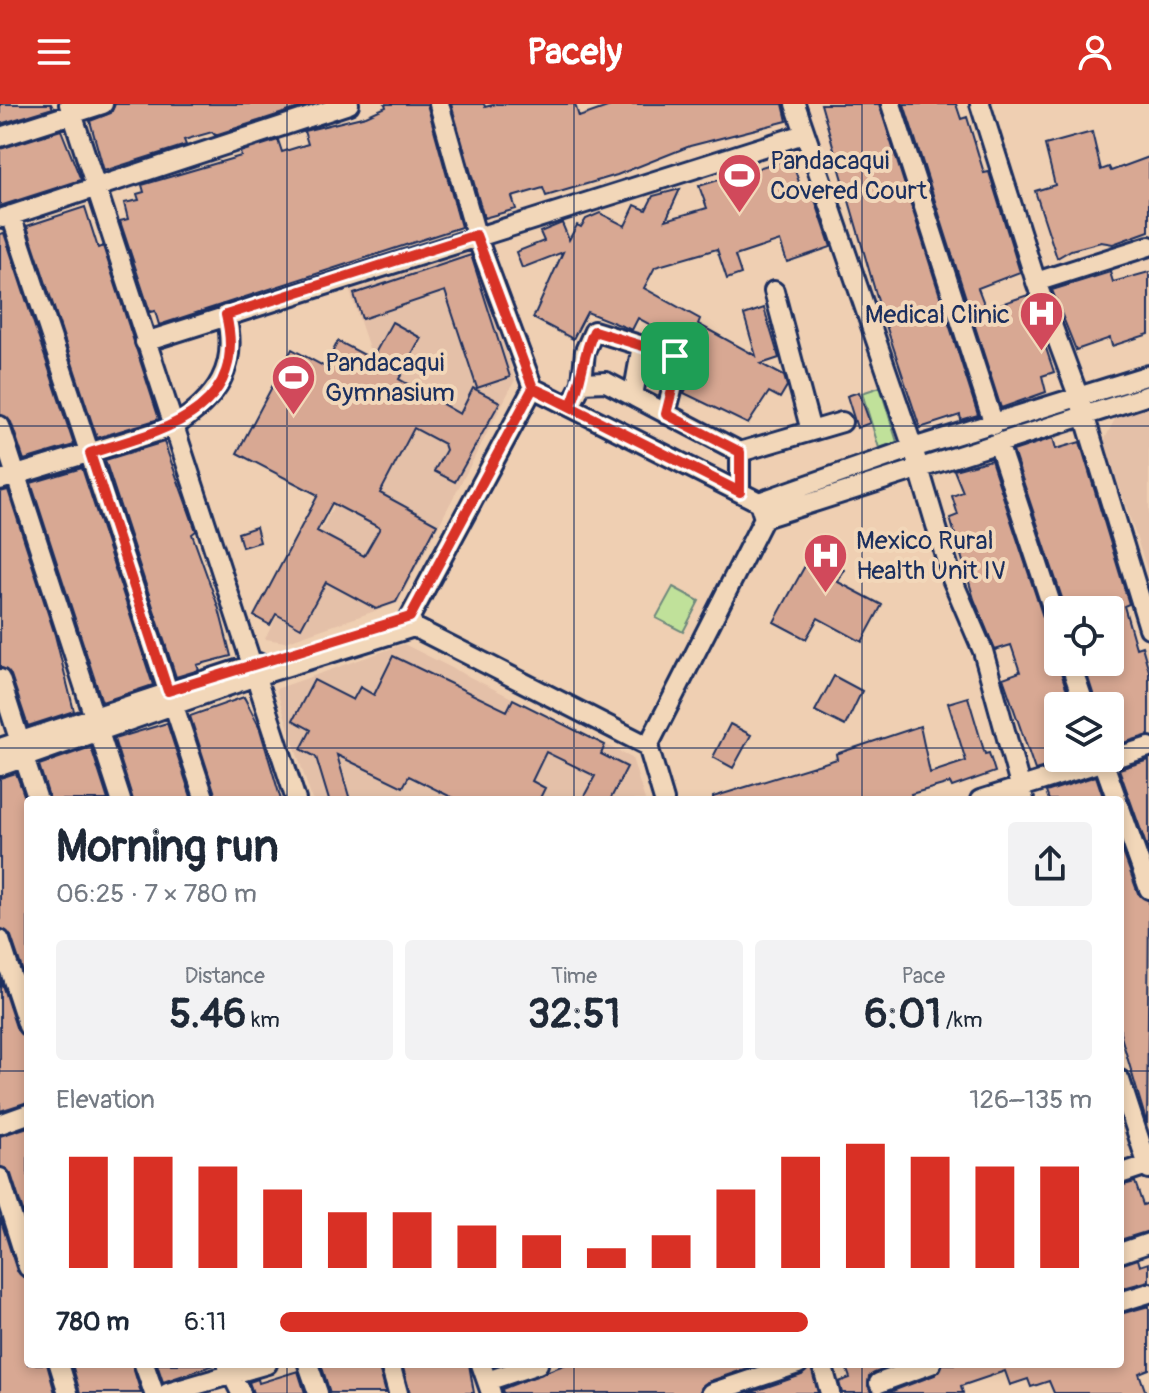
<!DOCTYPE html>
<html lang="en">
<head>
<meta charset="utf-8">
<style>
	:root { --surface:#fff; --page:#f2f2f3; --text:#1f2937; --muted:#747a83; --accent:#d93025 }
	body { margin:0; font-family:Pangolin,sans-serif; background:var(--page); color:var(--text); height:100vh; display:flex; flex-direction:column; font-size:30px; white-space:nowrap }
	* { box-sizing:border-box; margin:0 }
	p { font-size:26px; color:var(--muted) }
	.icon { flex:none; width:44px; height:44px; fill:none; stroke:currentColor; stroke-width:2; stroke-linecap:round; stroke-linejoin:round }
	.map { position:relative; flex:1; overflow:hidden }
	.side { position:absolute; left:24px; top:692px; width:1100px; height:572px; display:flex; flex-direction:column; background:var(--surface); border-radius:8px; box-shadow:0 4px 12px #0003 }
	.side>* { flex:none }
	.tools { position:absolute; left:1044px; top:492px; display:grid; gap:16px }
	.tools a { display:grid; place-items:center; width:80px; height:80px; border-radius:8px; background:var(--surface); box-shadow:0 4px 12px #0003; font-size:40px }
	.pin { position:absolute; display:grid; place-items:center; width:68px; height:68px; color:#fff; margin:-34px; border-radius:16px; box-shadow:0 4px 12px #0006 }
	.round { display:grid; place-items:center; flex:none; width:84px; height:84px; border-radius:8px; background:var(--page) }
	.overview { display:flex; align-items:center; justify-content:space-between; height:136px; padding:0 32px }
	h1 { font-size:44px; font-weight:800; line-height:60px }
	.metrics { display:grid; grid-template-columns:repeat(3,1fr); gap:12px; height:136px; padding:8px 32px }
	.metrics div { display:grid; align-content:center; border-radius:8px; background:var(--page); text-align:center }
	.metrics b { font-size:40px; font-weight:800 }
	.metrics small { font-size:22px; font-weight:400 }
	.metrics p { font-size:22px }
	.chart { height:224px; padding:16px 32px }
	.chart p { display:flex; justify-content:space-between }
	.chart svg { width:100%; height:144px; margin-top:8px; stroke:var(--accent); stroke-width:6 }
	ul { padding:0 32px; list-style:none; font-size:26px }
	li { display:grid; grid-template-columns:128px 96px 1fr; align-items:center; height:60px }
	li i { height:20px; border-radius:10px; background:var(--accent) }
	header { display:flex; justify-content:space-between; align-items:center; height:104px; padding:0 32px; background:var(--accent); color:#fff; font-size:36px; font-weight:800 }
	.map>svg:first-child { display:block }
	.built { fill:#e4c0a8 }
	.green { fill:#c0e19a; stroke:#6e887c; stroke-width:2 }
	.building { fill:#d8a893; stroke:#1b2f5e; stroke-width:2; fill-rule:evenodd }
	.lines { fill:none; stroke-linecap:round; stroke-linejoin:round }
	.minor-casing { stroke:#1b2f5e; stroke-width:24 }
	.minor { stroke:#f2d7b9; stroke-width:18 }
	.route-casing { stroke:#fff; stroke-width:16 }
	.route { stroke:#d93025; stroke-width:10 }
	.grid { fill:none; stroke:#1b2f5e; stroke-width:2; stroke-opacity:0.55 }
	.labels { text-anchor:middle; stroke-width:8; stroke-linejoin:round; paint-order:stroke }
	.poi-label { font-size:26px; fill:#1b2f5e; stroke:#f2d7b9; text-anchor:start }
</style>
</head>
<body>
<header><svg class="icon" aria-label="menu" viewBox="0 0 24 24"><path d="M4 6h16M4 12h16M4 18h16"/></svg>Pacely<svg class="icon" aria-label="person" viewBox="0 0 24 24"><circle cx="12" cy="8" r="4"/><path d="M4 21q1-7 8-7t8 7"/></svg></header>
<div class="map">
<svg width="1149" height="1289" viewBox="0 0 1149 1289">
	<rect width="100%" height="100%" fill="#efcfb2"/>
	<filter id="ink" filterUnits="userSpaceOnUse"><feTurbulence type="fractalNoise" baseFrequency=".0125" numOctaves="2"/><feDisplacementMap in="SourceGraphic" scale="16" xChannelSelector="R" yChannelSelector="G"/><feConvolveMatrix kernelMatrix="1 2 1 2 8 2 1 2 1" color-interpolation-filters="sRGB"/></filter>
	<g filter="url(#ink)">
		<path class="built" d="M 474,146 L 515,276 L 398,499 L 285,538 L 265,535 L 346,378 L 311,360 L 370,247 L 350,188 Z
			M 1149,301 L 1149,471 L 1104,337 L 1115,315 Z
			M 404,540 L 632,654 L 645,696 L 312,696 L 276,585 Z"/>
		<path class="green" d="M 880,283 L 897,338 L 879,344 L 862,289 Z
			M 673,483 L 699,497 L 683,528 L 656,514 Z"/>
		<path class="building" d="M 0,0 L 51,0 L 53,4 L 0,20 Z
			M 115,0 L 311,0 L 215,31 L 212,28 L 184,36 L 186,41 L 104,67 L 90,17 L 111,9 Z
			M 385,0 L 427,0 L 461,123 L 159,221 L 155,207 L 150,208 L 120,117 L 128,115 L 124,99 L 139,96 L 137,90 L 144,88 L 142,81 L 241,52 L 240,48 L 278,36 L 282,48 L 308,40 L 304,27 L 366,12 L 386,3 Z
			M 451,0 L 484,0 L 485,3 L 496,0 L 575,0 L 579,13 L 616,0 L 783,0 L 787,17 L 690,42 L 617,71 L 546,92 L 543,84 L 512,93 L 516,105 L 484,114 Z
			M 821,0 L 879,0 L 978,311 L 961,316 L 960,311 L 920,324 L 878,197 Z
			M 904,0 L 956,0 L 961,15 L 967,13 L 984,69 L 989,68 L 1020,168 L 978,184 L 986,205 L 1028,191 L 1054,268 L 1042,272 L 1046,288 L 1001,304 Z
			M 61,26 L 81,76 L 0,102 L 0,45 Z
			M 1092,28 L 1101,66 L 1109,63 L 1111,67 L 1149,53 L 1149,127 L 1113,140 L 1101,138 L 1071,146 L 1057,154 L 1035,87 L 1055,81 L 1045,41 Z
			M 791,54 L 801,84 L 810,81 L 831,143 L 787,158 L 780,137 L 735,152 L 741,170 L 727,175 L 717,145 L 655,163 L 644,184 L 700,215 L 698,220 L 756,252 L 744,211 L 764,204 L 779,254 L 761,260 L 784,272 L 787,282 L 780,294 L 769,288 L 748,320 L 684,289 L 703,249 L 638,214 L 632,226 L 587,208 L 573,235 L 533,214 L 563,148 L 522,164 L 516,148 L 544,137 L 540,128 L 562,119 L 569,136 L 577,121 L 581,123 L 586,115 L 600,109 L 625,122 L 635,101 L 646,106 L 653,92 L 680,85 L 666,116 L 707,104 L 699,82 Z
			M 85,103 L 98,144 L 103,142 L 159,315 L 97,334 L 27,122 Z
			M 4,129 L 74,341 L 24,356 L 11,318 L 0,310 L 0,130 Z
			M 471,151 L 510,273 L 477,284 L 445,187 L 362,215 L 354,190 Z
			M 1110,168 L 1113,178 L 1149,168 L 1149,230 L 1112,242 L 1110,234 L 1076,246 L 1052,186 Z
			M 392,218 L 421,234 L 399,275 L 460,310 L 473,284 L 500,298 L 455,378 L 434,367 L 446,346 L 444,340 L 414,324 L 380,389 L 437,420 L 396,498 L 376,505 L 326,478 L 301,524 L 276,510 L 270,521 L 254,512 L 318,391 L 237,349 L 292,245 L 325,263 L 338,237 L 376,257 L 374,251 ZM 332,399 L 380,424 L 364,452 L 317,427 Z
			M 859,288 L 870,319 L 857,324 L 847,292 Z
			M 1053,334 L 1056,345 L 1080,338 L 1129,500 L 1124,502 L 1136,544 L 1142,542 L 1149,567 L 1149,631 L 1110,643 L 1110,602 L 1097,602 L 1083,558 L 1110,558 L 1110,506 L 1066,506 L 1013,347 Z
			M 164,338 L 196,427 L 192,430 L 219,505 L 231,552 L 197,561 L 199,566 L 176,573 L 105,356 Z
			M 991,356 L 1047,525 L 1058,533 L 1059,562 L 1072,602 L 1058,602 L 1058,654 L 1074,654 L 1035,666 L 1003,574 L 1020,568 L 1011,541 L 995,546 L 974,495 L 950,414 L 958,411 L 952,392 L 963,388 L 954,366 Z
			M 82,364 L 153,581 L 102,598 L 31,379 Z
			M 8,386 L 55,531 L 74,607 L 28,622 L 11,571 L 0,563 L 0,388 Z
			M 256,423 L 260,438 L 242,443 L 238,429 Z
			M 812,449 L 844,466 L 838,478 L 882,501 L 862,538 L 818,514 L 806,535 L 774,518 Z
			M 393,552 L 507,607 L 513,595 L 605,641 L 601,650 L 627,663 L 610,696 L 582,696 L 595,672 L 546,648 L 532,677 L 545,684 L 539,696 L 457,696 L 409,672 L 403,683 L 337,651 L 350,696 L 329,696 L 316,653 L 301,645 L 311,626 L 293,616 L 314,576 L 353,596 L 360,583 L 374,591 Z
			M 834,572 L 862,587 L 845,622 L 815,607 Z
			M 244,593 L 259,622 L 281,696 L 217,696 L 190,612 Z
			M 968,593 L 985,650 L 989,649 L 995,668 L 952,683 L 950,679 L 911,690 L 913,696 L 713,696 L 713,693 L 837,655 L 836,650 L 920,622 L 930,669 L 966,657 L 948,599 Z
			M 167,619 L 192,696 L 133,696 L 114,635 Z
			M 730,620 L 751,631 L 733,664 L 713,653 Z
			M 91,643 L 108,696 L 50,696 L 39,661 Z
			M 1149,656 L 1149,749 L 1119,665 Z
			M 16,669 L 28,702 L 28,883 L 11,832 L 0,824 L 0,674 Z
			M 1096,672 L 1104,696 L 1049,696 L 1046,688 Z
			M 1120,740 L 1138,789 L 1149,797 L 1147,1020 L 1120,929 Z
			M 0,875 L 17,926 L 28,934 L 28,998 L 0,1007 Z
			M 28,1023 L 28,1123 L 11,1070 L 0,1062 L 0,1032 Z
			M 1135,1078 L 1143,1101 L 1149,1099 L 1149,1127 L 1120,1136 L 1120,1082 Z
			M 0,1114 L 17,1167 L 28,1175 L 28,1260 L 47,1260 L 55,1289 L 0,1289 Z
			M 1138,1155 L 1140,1162 L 1149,1159 L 1149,1177 L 1120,1185 L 1120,1161 Z
			M 1149,1202 L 1149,1265 L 1139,1269 L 1146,1289 L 1054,1289 L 1049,1277 L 1031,1283 L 1028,1275 L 1010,1281 L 1005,1267 L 961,1282 L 963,1289 L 887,1289 L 935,1271 L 943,1260 L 1120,1260 L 1120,1210 Z
			M 72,1260 L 132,1260 L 141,1289 L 80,1289 Z
			M 157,1260 L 217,1260 L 163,1278 Z
			M 321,1260 L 378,1260 L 386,1289 L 330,1289 Z
			M 402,1260 L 469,1260 L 474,1289 L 410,1289 Z
			M 566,1260 L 760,1260 L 707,1278 L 699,1289 L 503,1289 L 502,1285 Z
			M 810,1260 L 818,1289 L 749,1289 L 802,1271 Z
			M 845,1260 L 896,1260 L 869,1272 L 868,1282 L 873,1289 L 842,1289 L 839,1278 L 850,1274 Z
			M 298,1267 L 305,1289 L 253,1289 L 249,1278 L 258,1275 L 259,1279 Z"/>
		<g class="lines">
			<defs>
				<path id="minor" d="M 69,0 L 296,696
					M 439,0 L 476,131 L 533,284 L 759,398 L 764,414 L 648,642 L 664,696
					M 795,0 L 913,344 L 952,475 L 983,547 L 1024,696
					M 891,0 L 994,321
					M 980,0 L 1036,178 L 1079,294 L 1149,524
					M 0,33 L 103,0
					M 11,111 L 168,587
					M 3,114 L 349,0
					M 1036,178 L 1149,142
					M 774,187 L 811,327
					M 145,238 L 804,30
					M 582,279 L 585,247 L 594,227 L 675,252 L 678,262 L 666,310
					M 533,284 L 410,513 L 414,523 L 648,642
					M 633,292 L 642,241
					M 571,301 L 582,279 L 606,278 L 740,348 L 740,388
					M 0,322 L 121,696
					M 998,339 L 1058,521
					M 740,348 L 842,318
					M 0,376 L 173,323 C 217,294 239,264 226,211
					M 759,398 L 913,344 L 1149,271
					M 764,414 L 1149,291
					M 1070,558 L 1085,602
					M 0,575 L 20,638
					M 174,602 L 205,696
					M 0,644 L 258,559
					M 24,654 L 38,696
					M 1102,654 L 1117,696
					M 0,662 L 253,573 L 414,523
					M 980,696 L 1149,643
					M 1120,704 L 1149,785
					M 0,836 L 28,922
					M 1120,976 L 1149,1065
					M 0,1020 L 28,1010
					M 1120,1070 L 1147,1061
					M 0,1074 L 28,1163
					M 1120,1149 L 1149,1139
					M 1120,1198 L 1149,1189
					M 59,1260 L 68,1289
					M 144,1260 L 154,1289
					M 308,1260 L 318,1289
					M 390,1260 L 398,1289
					M 481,1260 L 491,1289
					M 822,1260 L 830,1289
					M 228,1263 L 241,1289
					M 487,1277 L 538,1260
					M 879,1279 L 931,1260
					M 168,1289 L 267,1260
					M 711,1289 L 798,1260"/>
			</defs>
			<use href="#minor" class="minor-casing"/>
			<use href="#minor" class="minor"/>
		</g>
	</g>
	<g class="lines" filter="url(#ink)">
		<defs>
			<path id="route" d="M 675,252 L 594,227 C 582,251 583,276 571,301 L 533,284 L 410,513 L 168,587 L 90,349 C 161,327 250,308 226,211 L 476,131 L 533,284 L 740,388 L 740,348 L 666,310 L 678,262 L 675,252"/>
		</defs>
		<use href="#route" class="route-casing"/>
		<use href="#route" class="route"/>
	</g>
	<path class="grid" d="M 287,0 L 287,696M 574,0 L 574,696M 862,0 L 862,696M 0,322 L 1149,322M 0,644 L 1058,644M 1110,644 L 1149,644M 0,967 L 28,967M 1120,967 L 1149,967M 287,1260 L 287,1289M 574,1260 L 574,1289M 862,1260 L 862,1289"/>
	<defs>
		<symbol id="stadium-pin" viewBox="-11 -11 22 30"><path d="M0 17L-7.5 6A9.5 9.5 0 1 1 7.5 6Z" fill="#d1495b" stroke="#f2d7b9"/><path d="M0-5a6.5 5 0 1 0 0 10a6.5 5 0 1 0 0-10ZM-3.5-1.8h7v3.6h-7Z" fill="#fff"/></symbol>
		<symbol id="hospital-pin" viewBox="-11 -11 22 30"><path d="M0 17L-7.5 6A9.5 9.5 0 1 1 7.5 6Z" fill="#d1495b" stroke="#f2d7b9"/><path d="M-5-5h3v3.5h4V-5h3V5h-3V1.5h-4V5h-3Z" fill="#fff"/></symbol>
	</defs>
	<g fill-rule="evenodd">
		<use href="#stadium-pin" x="714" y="46" width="51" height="69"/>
		<use href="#hospital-pin" x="1016" y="184" width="51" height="69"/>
		<use href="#stadium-pin" x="268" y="248" width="51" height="69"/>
		<use href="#hospital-pin" x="800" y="426" width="51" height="69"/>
	</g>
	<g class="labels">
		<g class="poi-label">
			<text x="770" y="65">Pandacaqui<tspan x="770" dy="30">Covered Court</tspan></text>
			<text x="1010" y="219" text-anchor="end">Medical Clinic</text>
			<text x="325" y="267">Pandacaqui<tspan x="325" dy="30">Gymnasium</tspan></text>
			<text x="856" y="445">Mexico Rural<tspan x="856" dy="30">Health Unit IV</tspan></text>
		</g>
	</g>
</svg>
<div class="tools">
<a><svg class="icon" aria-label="locate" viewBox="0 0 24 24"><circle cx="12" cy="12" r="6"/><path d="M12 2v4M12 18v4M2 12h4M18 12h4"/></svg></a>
<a><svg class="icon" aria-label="layers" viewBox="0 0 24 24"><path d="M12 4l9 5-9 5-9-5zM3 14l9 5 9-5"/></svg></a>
</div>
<div class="pin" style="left:675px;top:252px;background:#1e9e55"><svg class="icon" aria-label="arrive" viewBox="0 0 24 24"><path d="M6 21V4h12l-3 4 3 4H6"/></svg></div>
<section class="side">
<div class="overview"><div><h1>Morning run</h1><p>06:25 · 7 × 780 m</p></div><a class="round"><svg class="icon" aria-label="share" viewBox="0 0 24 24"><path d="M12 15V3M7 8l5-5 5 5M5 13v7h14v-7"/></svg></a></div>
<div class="metrics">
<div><p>Distance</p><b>5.46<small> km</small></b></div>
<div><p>Time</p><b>32:51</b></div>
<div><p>Pace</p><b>6:01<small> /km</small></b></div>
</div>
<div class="chart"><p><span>Elevation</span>126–135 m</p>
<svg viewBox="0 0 160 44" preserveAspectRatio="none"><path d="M5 44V10M15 44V10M25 44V13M35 44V20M45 44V27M55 44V27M65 44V31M75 44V34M85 44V38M95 44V34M105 44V20M115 44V10M125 44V6M135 44V10M145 44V13M155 44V13"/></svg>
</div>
<ul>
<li><b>780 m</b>6:11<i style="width:65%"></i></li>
</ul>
</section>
</div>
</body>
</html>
